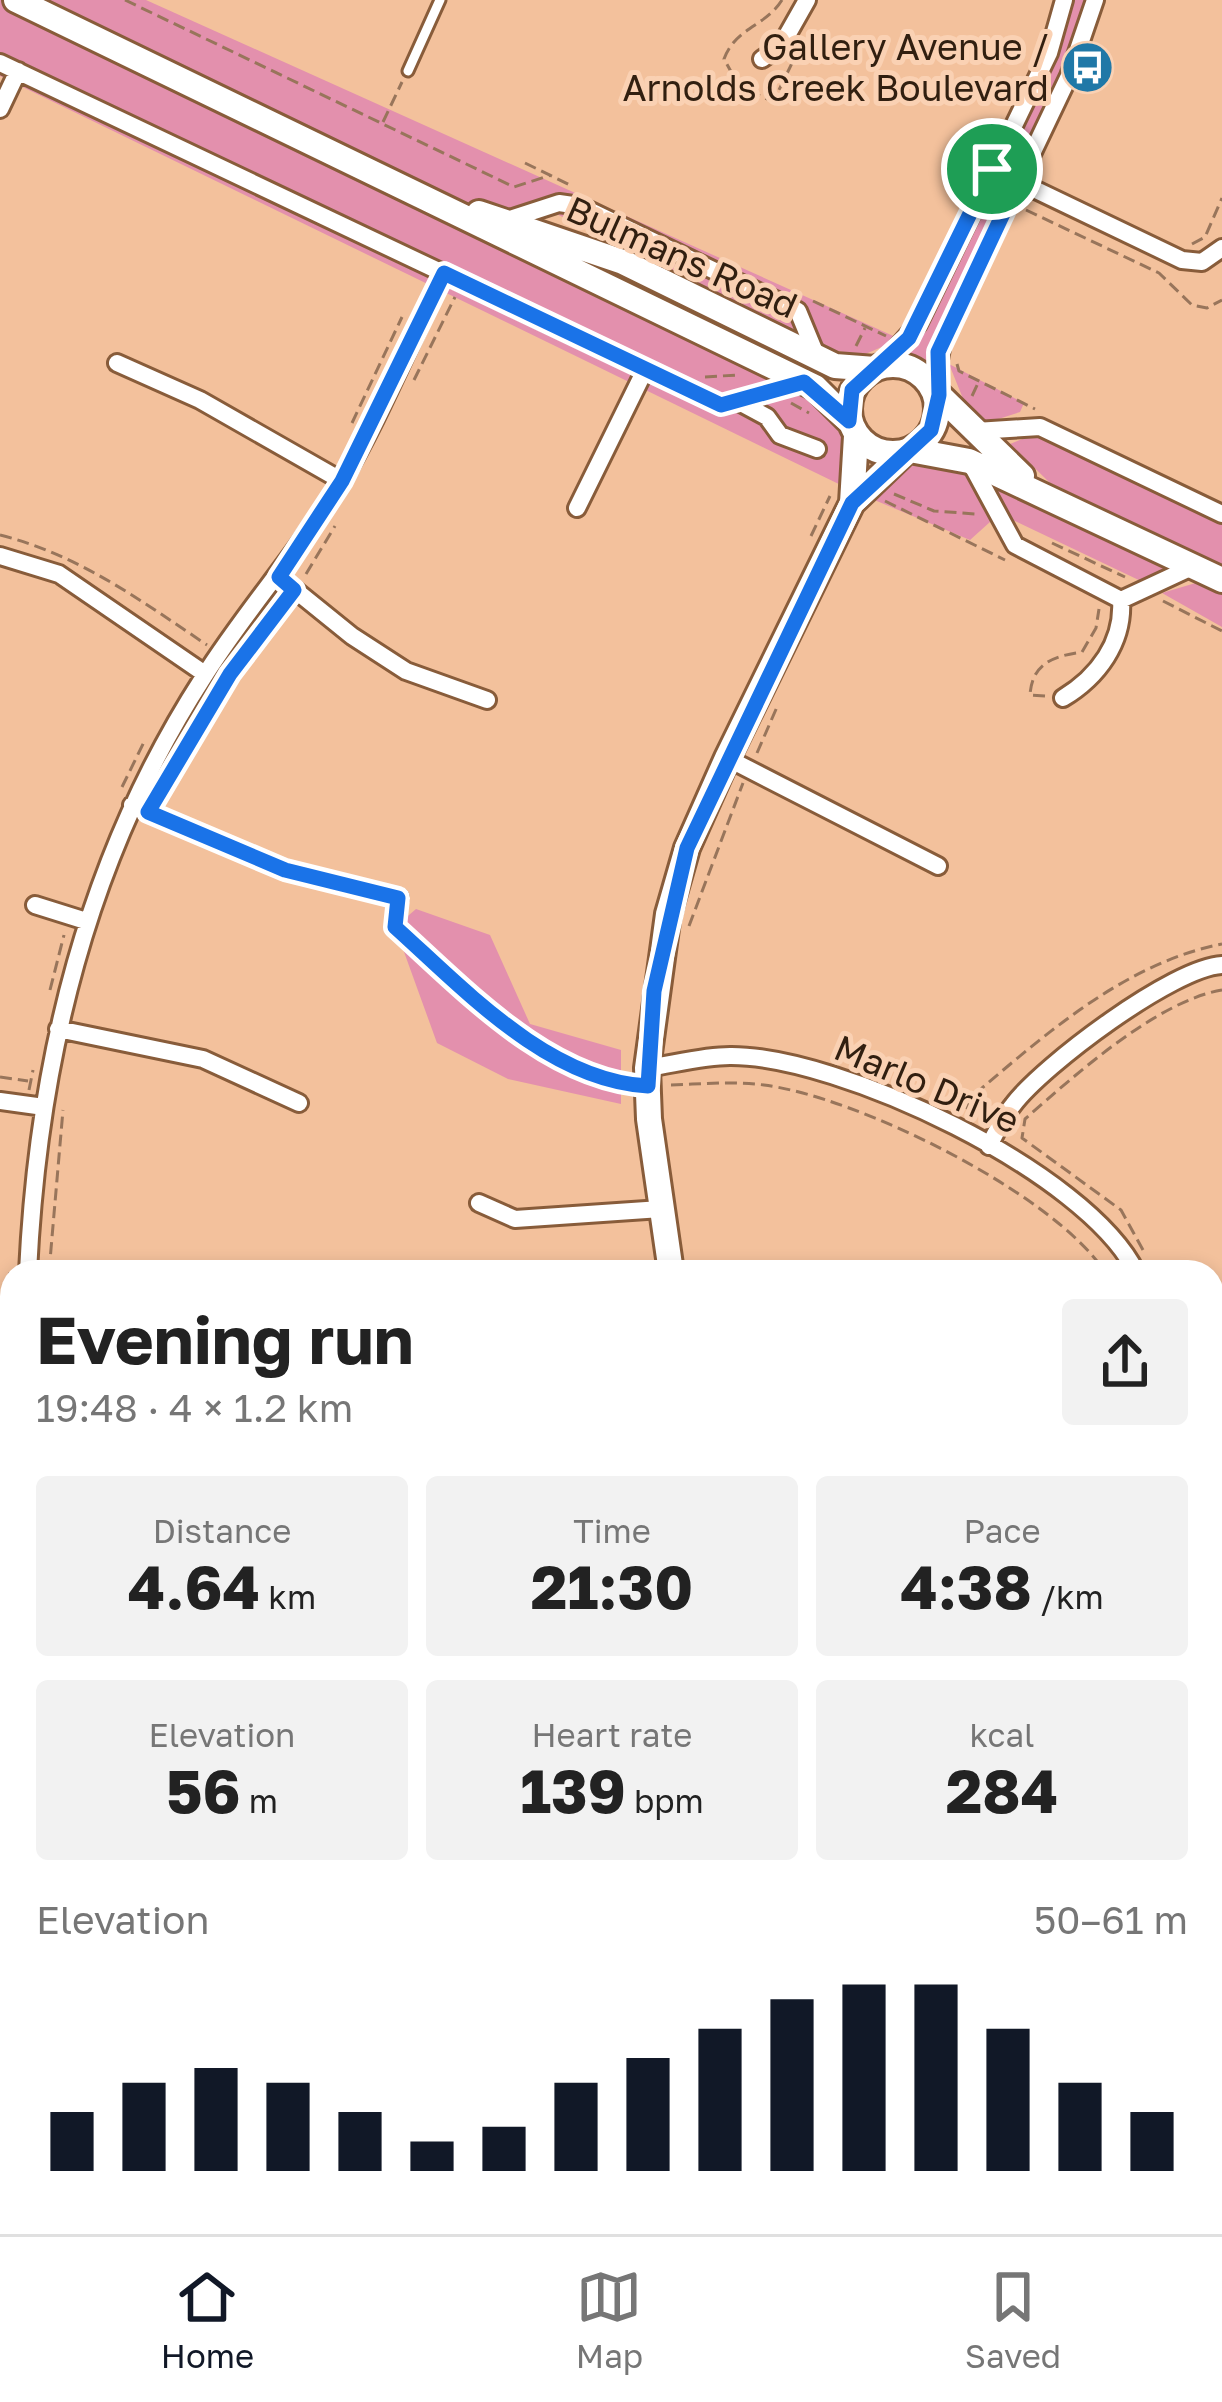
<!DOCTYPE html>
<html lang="en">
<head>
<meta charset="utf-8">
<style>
	:root { --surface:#fff; --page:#f2f2f2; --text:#222; --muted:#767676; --line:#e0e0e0; --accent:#111827 }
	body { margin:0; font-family:"Golos Text",sans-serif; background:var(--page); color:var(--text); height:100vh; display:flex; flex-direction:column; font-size:45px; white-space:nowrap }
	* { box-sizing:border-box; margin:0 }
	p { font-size:39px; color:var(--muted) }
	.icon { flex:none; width:66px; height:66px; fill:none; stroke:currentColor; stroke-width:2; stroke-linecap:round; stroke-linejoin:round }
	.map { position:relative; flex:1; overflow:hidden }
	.sheet { position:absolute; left:0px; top:1260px; width:1224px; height:975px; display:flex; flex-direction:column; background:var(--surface); border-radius:36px 36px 0 0; box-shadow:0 6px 18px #0003 }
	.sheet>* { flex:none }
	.pin { position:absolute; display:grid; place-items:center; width:102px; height:102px; color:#fff; margin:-51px; border:6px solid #fff; border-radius:50%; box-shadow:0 3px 12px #0007 }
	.round { display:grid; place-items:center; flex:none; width:126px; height:126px; border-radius:12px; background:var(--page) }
	.head { display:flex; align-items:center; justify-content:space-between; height:204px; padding:0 36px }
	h1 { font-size:66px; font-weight:700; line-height:90px }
	.metrics { display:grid; grid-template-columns:repeat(3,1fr); gap:18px; height:204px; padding:12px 36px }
	.metrics div { display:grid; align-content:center; border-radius:12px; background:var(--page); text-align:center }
	.metrics b { font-size:60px; font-weight:700 }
	.metrics small { font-size:33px; font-weight:400 }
	.metrics p { font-size:33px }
	.chart { height:336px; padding:24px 36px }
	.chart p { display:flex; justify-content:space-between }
	.chart svg { width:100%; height:216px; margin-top:12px; stroke:var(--accent); stroke-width:6 }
	.dock { display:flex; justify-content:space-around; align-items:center; height:168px; border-top:3px solid var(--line); background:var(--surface); font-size:33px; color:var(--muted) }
	.dock a { display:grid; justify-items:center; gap:6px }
	.dock .active { color:var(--accent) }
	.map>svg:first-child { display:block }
	.green { fill:#e390ad }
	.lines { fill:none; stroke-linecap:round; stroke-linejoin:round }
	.lane-casing { stroke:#885c3a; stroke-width:15 }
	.street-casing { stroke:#885c3a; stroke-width:22 }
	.secondary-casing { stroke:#885c3a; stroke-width:30 }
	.path { stroke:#98755b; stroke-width:3; stroke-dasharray:12 6; stroke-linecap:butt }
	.lane { stroke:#fff; stroke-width:9 }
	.street { stroke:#fff; stroke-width:16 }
	.secondary { stroke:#fff; stroke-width:24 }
	.route-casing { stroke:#fff; stroke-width:24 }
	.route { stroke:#1a73e8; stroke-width:15 }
	.labels { text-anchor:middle; stroke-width:10; stroke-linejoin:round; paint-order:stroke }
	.poi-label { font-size:36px; fill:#311f10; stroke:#fad1b3; text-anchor:end }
	.street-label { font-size:36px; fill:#311f10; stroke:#fad1b3 }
</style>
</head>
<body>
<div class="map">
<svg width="1222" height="2234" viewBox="0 0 1222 2234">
	<rect width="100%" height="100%" fill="#f3c19c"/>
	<path class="green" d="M 0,0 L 146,0 L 900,339 L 861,356 L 834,350 L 530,201 L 503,221 L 804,387 L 842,418 L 867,456 L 847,488 L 0,76 Z
		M 1069,0 L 1086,0 L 1077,41 L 961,287 L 928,375 L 901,361 L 914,349 L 1041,85 Z
		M 949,364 L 1024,403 L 1020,412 L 989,422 L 968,411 Z
		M 1030,436 L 1044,436 L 1222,521 L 1222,565 L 1050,483 L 1010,444 Z
		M 948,458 L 1172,569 L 1145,583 L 1015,521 L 990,522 L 970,540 L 872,499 C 896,471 911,462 948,458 Z
		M 1199,582 L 1222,592 L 1222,627 L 1162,593 Z
		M 416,909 L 490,935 L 530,1024 L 621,1050 L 621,1104 L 508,1079 L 437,1043 L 395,927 Z
		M 1212,1479 L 1222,1482 L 1222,1890 L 1212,1886 Z"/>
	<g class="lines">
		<defs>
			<path id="lane" d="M 408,71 L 440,0"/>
			<path id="street" d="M 762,59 L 781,46 L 807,0
				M 0,63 L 721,405 L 804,382
				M 0,109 L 18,71
				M 992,169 L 1182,260 L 1202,262 L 1222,248
				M 504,221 L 559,203 L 580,206 L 798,311 L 817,357
				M 117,363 L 200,400 L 342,481
				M 880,367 L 918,324 L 1049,53 L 1064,0
				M 934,387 L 942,343 L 1069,76 L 1095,0
				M 741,403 L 767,417 L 780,435 L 817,449
				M 976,431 L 1040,427 L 1222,514
				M 970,462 L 1015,545 L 1121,600 L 1192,567
				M 577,508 L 645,370
				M 0,556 L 59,574 L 205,674
				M 279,577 L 352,636 L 406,671 L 487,700
				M 1063,698 C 1098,677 1124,642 1121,600
				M 727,758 L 938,866
				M 132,805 L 285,870 L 399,898
				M 35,905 L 86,921
				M 58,1029 L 203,1059 L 299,1103
				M 647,1068 C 674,1064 703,1056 730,1056 C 839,1055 1087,1172 1136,1272
				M 0,1101 L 44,1107
				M 989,1146 C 996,1132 1003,1117 1013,1105 C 1043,1065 1174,967 1222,965
				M 479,1203 L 515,1219 L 661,1209
				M 28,1272 C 38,1060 87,858 203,678 C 245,611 298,553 339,485 C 380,418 409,342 444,273
				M 0,1354 L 12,1353
				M 1212,1450 L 1222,1452
				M 0,1614 L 12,1617
				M 0,1683 L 12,1639
				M 1212,1919 L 1222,1924
				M 1212,2116 L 1222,2095
				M 1212,2155 L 1222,2161
				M 314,2234 L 319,2223
				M 598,2234 L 603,2223
				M 890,2234 L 895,2223
				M 1152,2234 L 1157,2223"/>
			<path id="secondary" d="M 16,0 L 815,387 L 849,421
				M 479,213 L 623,262 L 835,366 L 875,369
				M849 409a44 44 0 1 1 88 0a44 44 0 1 1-88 0Z
				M 939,395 L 1022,476
				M 910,450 L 969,461 L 1222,580
				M 852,503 L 905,452
				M 671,1272 L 649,1119 L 647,1068 L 668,914 L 687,848 L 727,758 L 852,503 L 856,436
				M 89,2223 L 90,2234
				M 32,2234 L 32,2223"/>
		</defs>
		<use href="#lane" class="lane-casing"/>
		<use href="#street" class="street-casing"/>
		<use href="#secondary" class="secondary-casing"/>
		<path class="path" d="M 125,0 L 514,187 L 551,175
			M 782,0 C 765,27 736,27 724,59 L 739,86 L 767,99 L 776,96 L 796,55
			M 383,122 L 402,82
			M 525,163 L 572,186
			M 1026,210 L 1159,273 L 1192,305 L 1207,308 L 1222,300
			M 1192,244 L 1205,237 L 1222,198
			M 813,301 L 886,336
			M 856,346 L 865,328
			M 957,364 L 959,371 L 1035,409
			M 705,377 L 737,375
			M 414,380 L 455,297
			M 972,396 L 979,381
			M 791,403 L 809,413
			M 352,423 L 402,317
			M 894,494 L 934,511 L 976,514
			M 885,501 L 1005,560
			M 0,535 C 79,555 140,600 207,645
			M 811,536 L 830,496
			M 1052,543 L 1125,577
			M 306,574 L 335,526
			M 1163,601 L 1222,631
			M 1045,696 L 1030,695 C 1032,663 1054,656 1082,652 L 1096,628 L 1099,609
			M 757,753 L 777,707
			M 176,761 L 229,673 L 282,605
			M 122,787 L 144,742
			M 396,916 L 395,927 L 511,1029 L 611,1084 L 628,1085
			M 689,926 L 743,783
			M 50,990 L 64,935
			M 0,1077 L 28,1081
			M 671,1085 C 702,1084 733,1081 764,1085 C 858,1097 1053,1193 1105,1272
			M 29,1090 L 33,1070
			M 966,1109 L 975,1094 C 1048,1032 1126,963 1222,944
			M 1143,1250 L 1121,1210 L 1022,1138 L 1025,1119 C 1075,1075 1157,1001 1222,990
			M 10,1272 L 12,1334
			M 49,1272 L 63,1110
			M 1212,1425 L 1222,1428
			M 1212,1477 L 1222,1479
			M 6,1596 L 12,1550
			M 1212,1606 L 1222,1569
			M 1212,1632 L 1222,1636
			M 1212,1656 L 1222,1679
			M 0,1737 L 12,1709
			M 1212,1817 L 1222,1794
			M 1212,1873 L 1212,1894
			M 1212,1949 L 1222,1956
			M 1212,2068 L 1222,2048
			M 1212,2182 L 1222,2187
			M 0,2217 L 12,2213
			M 287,2234 L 293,2223
			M 568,2234 L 573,2223
			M 620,2234 L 625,2223
			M 865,2234 L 870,2223
			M 913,2234 L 919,2223
			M 1131,2234 L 1136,2225"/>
		<use href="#lane" class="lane"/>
		<use href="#street" class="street"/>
		<use href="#secondary" class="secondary"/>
	</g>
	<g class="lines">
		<defs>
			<path id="route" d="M 992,169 L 1018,182 L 938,352 L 939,395 L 931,430 L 852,503 L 687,848 L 654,991 L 648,1086 C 549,1081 465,990 395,927 L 398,898 L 285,870 L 148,812 L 230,674 L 294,590 L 279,577 L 342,481 L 444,273 L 721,405 L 804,382 L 849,421 L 852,390 L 909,338 Z"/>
		</defs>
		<use href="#route" class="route-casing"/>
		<use href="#route" class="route"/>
	</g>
	<defs>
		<symbol id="bus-disc" viewBox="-11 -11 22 22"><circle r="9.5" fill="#2078a7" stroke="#fad1b3"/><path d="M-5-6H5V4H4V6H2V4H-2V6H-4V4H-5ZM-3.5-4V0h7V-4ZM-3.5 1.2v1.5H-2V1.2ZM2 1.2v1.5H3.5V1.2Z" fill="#fff"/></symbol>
	</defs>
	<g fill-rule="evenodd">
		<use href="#bus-disc" x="1058" y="38" width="59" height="59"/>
	</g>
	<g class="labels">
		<g class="poi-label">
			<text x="1049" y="60">Gallery Avenue /<tspan x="1049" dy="41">Arnolds Creek Boulevard</tspan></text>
		</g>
		<g class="street-label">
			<text transform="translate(682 257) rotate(24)" y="13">Bulmans Road</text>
			<text transform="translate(927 1084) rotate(23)" y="13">Marlo Drive</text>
		</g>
	</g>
</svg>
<div class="pin" style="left:992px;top:169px;background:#1e9e55"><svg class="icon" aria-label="arrive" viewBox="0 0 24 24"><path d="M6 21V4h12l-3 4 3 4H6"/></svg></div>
<section class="sheet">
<div class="head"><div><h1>Evening run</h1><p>19:48 · 4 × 1.2 km</p></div><a class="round"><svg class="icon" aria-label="share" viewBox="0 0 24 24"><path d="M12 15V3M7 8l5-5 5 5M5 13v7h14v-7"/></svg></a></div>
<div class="metrics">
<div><p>Distance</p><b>4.64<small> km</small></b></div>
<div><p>Time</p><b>21:30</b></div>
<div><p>Pace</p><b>4:38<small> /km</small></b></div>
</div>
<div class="metrics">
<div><p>Elevation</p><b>56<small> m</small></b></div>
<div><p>Heart rate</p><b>139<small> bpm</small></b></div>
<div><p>kcal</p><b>284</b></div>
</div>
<div class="chart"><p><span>Elevation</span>50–61 m</p>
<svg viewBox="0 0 160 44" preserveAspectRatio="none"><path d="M5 44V32M15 44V26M25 44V23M35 44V26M45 44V32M55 44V38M65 44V35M75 44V26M85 44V21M95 44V15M105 44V9M115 44V6M125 44V6M135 44V15M145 44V26M155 44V32"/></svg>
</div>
</section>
</div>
<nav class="dock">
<a class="active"><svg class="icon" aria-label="home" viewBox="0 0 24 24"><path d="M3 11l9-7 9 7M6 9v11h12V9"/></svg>Home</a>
<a><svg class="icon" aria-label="map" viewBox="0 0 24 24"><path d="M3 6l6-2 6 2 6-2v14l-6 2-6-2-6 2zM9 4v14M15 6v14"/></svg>Map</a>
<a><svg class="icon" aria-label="saved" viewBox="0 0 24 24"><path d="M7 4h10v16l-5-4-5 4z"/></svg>Saved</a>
</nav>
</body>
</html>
